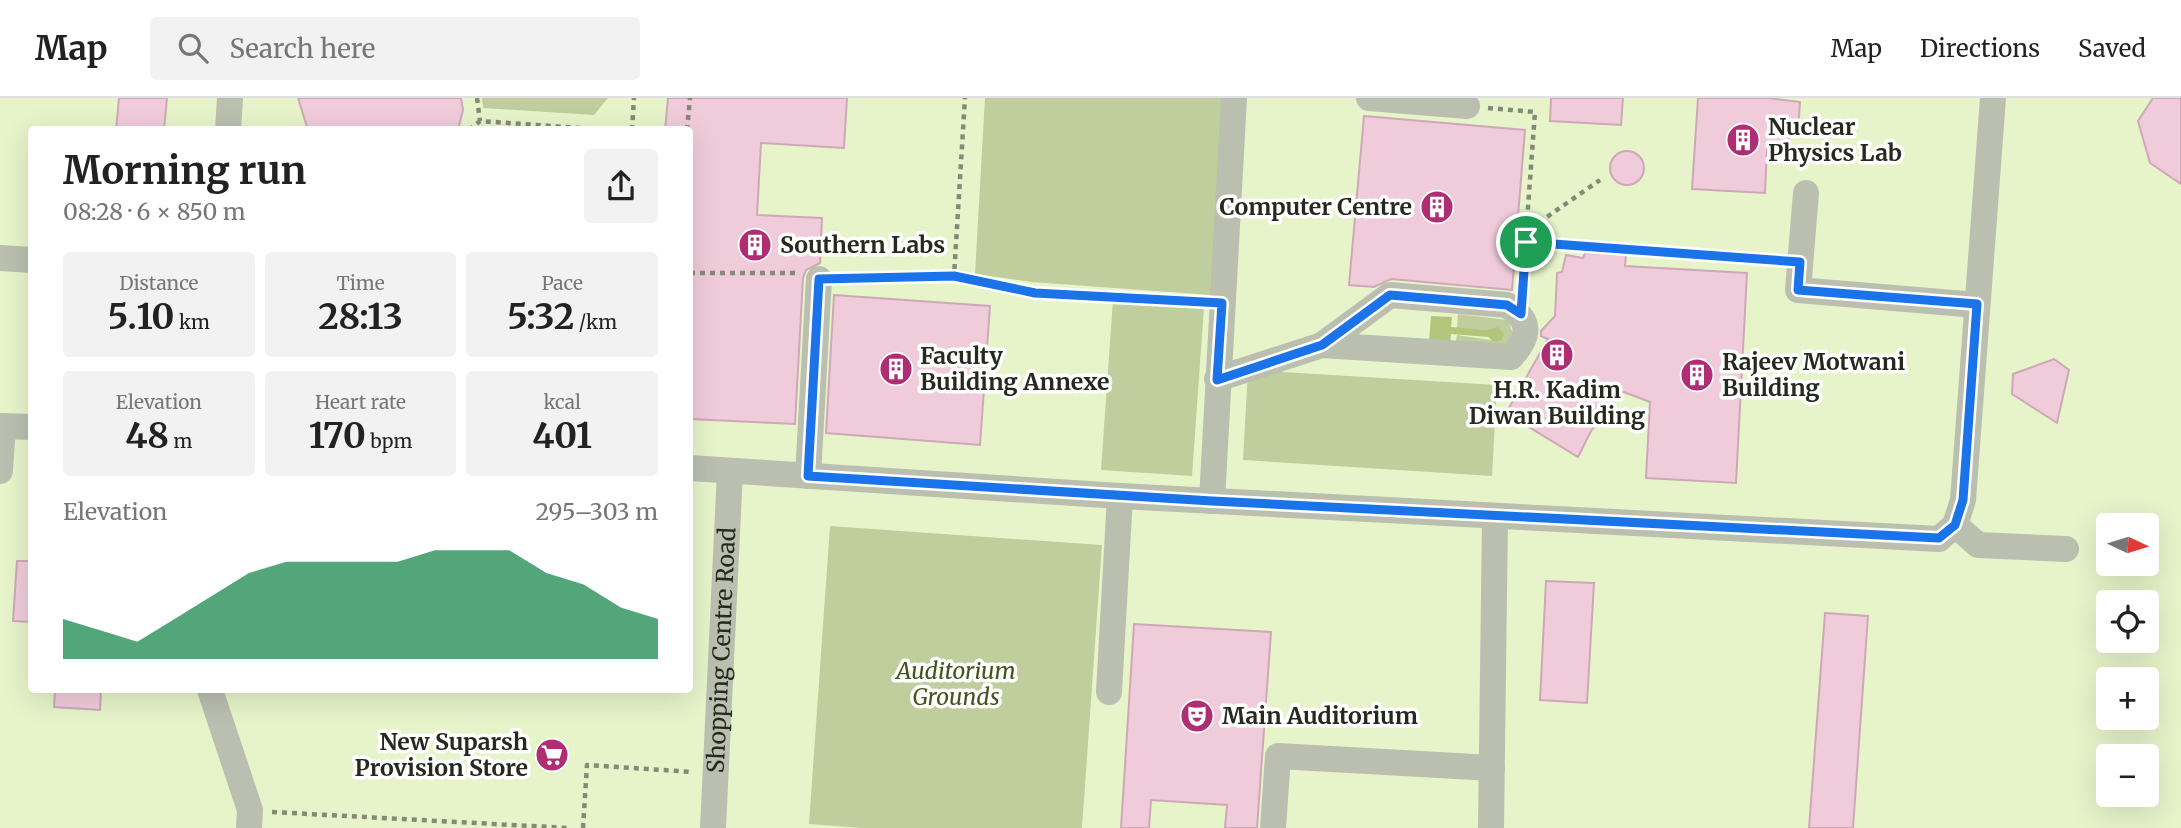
<!DOCTYPE html>
<html lang="en">
<head>
<meta charset="utf-8">
<style>
	:root { --surface:#fff; --page:#f2f2f2; --text:#222; --muted:#767676; --line:#e0e0e0; --accent:#0b8043 }
	body { margin:0; font-family:Merriweather,serif; background:var(--page); color:var(--text); height:100vh; display:flex; flex-direction:column; font-size:26px; white-space:nowrap }
	* { box-sizing:border-box; margin:0 }
	p { font-size:23px; color:var(--muted) }
	.icon { flex:none; width:38px; height:38px; fill:none; stroke:currentColor; stroke-width:2; stroke-linecap:round; stroke-linejoin:round }
	.map { position:relative; flex:1; overflow:hidden }
	.side { position:absolute; left:28px; top:28px; width:665px; height:567px; display:flex; flex-direction:column; background:var(--surface); border-radius:7px; box-shadow:0 7px 28px #0002 }
	.side>* { flex:none }
	.needle { width:46px; rotate:94deg }
	.tools { position:absolute; left:2096px; top:415px; display:grid; gap:14px }
	.tools a { display:grid; place-items:center; width:63px; height:63px; border-radius:7px; background:var(--surface); box-shadow:0 7px 28px #0002; font-size:35px }
	.pin { position:absolute; display:grid; place-items:center; width:60px; height:60px; color:#fff; margin:-30px; border:4px solid #fff; border-radius:50%; box-shadow:0 2px 7px #0007 }
	.round { display:grid; place-items:center; flex:none; width:74px; height:74px; border-radius:7px; background:var(--page) }
	.headline { display:flex; align-items:center; justify-content:space-between; height:119px; padding:0 35px }
	h1 { font-size:38px; font-weight:700; line-height:52px }
	.metrics { display:grid; grid-template-columns:repeat(3,1fr); gap:10px; height:119px; padding:7px 35px }
	.metrics div { display:grid; align-content:center; border-radius:7px; background:var(--page); text-align:center }
	.metrics b { font-size:35px; font-weight:700 }
	.metrics small { font-size:19px; font-weight:400 }
	.metrics p { font-size:19px }
	.chart { height:196px; padding:14px 35px }
	.chart p { display:flex; justify-content:space-between }
	.chart svg { width:100%; height:126px; margin-top:7px; fill:var(--accent); opacity:.7 }
	header { display:flex; align-items:center; gap:42px; box-sizing:border-box; height:98px; padding:0 35px; background:var(--surface); border-bottom:2px solid var(--line) }
	header strong { font-size:33px }
	nav { display:flex; gap:38px; margin-inline-start:auto; font-size:24px }
	.search { width:490px; height:63px; background:var(--page); display:flex; align-items:center; gap:18px; box-sizing:border-box; padding:0 24px; border-radius:7px; color:var(--muted); font-size:26px }
	.map>svg:first-child { display:block }
	.built { fill:#e7f4ca; fill-rule:evenodd }
	.green { fill:#bfce9c }
	.water { fill:#b2c67b }
	.building { fill:#f0cbd9; stroke:#cda9b7; stroke-width:2 }
	.lines { fill:none; stroke-linecap:round; stroke-linejoin:round }
	.path { stroke:#858a77; stroke-width:4.5; stroke-dasharray:5 5; stroke-linecap:butt }
	.minor { stroke:#babfb0; stroke-width:26 }
	.route-casing { stroke:#fff; stroke-width:14 }
	.route { stroke:#1a73e8; stroke-width:9 }
	.labels { text-anchor:middle; stroke-width:7; stroke-linejoin:round; paint-order:stroke }
	.poi-label { font-size:23px; font-weight:bold; fill:#26291d; stroke:#fff; text-anchor:start }
	.street-label { font-size:23px; fill:#26291d; stroke:#fff }
	.park-label { font-size:23px; font-style:italic; fill:#46531d; stroke:#fff }
</style>
</head>
<body>
<header>
<strong>Map</strong>
<div class="search"><svg class="icon" aria-label="search" viewBox="0 0 24 24"><circle cx="10" cy="10" r="6"/><path d="M15 15l6 6"/></svg>Search here</div>
<nav><a>Map</a><a>Directions</a><a>Saved</a></nav>
</header>
<div class="map">
<svg width="2181" height="730" viewBox="0 0 2181 730">
	<rect width="100%" height="100%" fill="#f7ffe4"/>
	<path class="built" d="M 0,0 L 2181,0 L 2181,730 L 0,730 ZM 32,32 L 690,32 L 690,592 L 32,592 ZM 2109,427 L 2147,427 L 2147,466 L 2109,466 ZM 2109,504 L 2147,504 L 2147,542 L 2109,542 ZM 2109,581 L 2147,581 L 2147,620 L 2109,620 ZM 2109,658 L 2147,658 L 2147,696 L 2109,696 Z"/>
	<path class="green" d="M 482,0 L 608,0 L 594,17 L 483,10 Z
		M 985,0 L 1223,0 L 1211,197 L 1032,184 L 975,176 Z
		M 1113,202 L 1204,209 L 1192,378 L 1101,372 Z
		M 1458,216 L 1508,222 L 1513,236 L 1507,249 L 1455,248 L 1457,237 L 1491,242 L 1488,232 L 1457,230 Z
		M 1248,272 L 1497,287 L 1492,378 L 1243,362 Z
		M 830,428 L 1102,447 L 1082,730 L 862,730 L 809,726 Z"/>
	<path class="water" d="M 1431,218 L 1452,219 L 1451,229 L 1488,232 L 1498,229 L 1504,236 L 1502,242 L 1495,244 L 1488,239 L 1451,236 L 1450,245 L 1429,244 Z"/>
	<path class="building" d="M 119,0 L 167,0 L 164,32 L 116,32 Z
		M 298,0 L 461,0 L 463,12 L 458,32 L 308,32 Z
		M 668,0 L 847,0 L 844,50 L 761,45 L 757,117 L 822,120 L 820,165 L 806,172 L 803,180 L 795,326 L 690,321 L 690,32 L 665,32 Z
		M 1551,0 L 1623,0 L 1621,27 L 1550,23 Z
		M 1698,0 L 1768,0 L 1800,4 L 1798,32 L 1790,31 L 1789,52 L 1767,51 L 1765,95 L 1692,91 Z
		M 2153,0 L 2181,0 L 2181,86 L 2150,65 L 2138,23 Z
		M 1364,18 L 1525,32 L 1512,192 L 1391,181 L 1374,189 L 1349,187 Z
		M1610 70a17 17 0 1 1 34 0a17 17 0 1 1-34 0Z
		M 1585,155 L 1626,157 L 1625,168 L 1747,175 L 1736,385 L 1646,380 L 1650,304 L 1621,293 L 1591,333 L 1578,359 L 1506,315 L 1548,241 L 1541,238 L 1541,233 L 1555,218 L 1557,175 L 1562,174 L 1566,157 L 1583,160 Z
		M 834,197 L 990,208 L 980,347 L 826,335 Z
		M 2054,261 L 2069,272 L 2057,325 L 2012,296 L 2013,276 Z
		M 17,463 L 32,463 L 32,524 L 13,523 Z
		M 1546,483 L 1594,485 L 1587,605 L 1540,602 Z
		M 1825,515 L 1868,518 L 1853,730 L 1809,730 Z
		M 1134,526 L 1271,534 L 1257,730 L 1225,730 L 1227,707 L 1151,702 L 1149,730 L 1121,730 Z
		M 55,592 L 101,592 L 100,612 L 54,609 Z"/>
	<g class="lines">
		<path class="path" d="M 477,0 L 480,23
			M 1488,10 L 1535,14 L 1522,191
			M 469,32 L 480,23 L 609,32
			M 632,32 L 634,0
			M 687,32 L 690,0
			M 1528,119 L 1544,121 L 1600,82
			M 1526,144 L 1776,162
			M 690,175 L 797,175
			M 954,178 L 1035,195 L 1200,204
			M 841,181 L 954,178 L 965,0
			M 272,714 L 568,730
			M 583,730 L 587,667 L 693,674"/>
		<g class="minor">
			<path d="M 1369,0 L 1467,8"/>
			<path d="M 228,32 L 230,0"/>
			<path d="M 1806,95 L 1798,192 L 1977,207"/>
			<path d="M 0,160 L 32,162"/>
			<path d="M 1217,281 L 1322,247 L 1511,259 C 1530,239 1532,223 1507,207 L 1390,197 L 1322,247"/>
			<path d="M 0,328 L 32,329"/>
			<path d="M 690,370 L 1120,398 L 1939,441 L 1955,427 L 1963,402 L 1993,0"/>
			<path d="M 0,373 L 3,328"/>
			<path d="M 808,378 L 819,181"/>
			<path d="M 1212,403 L 1234,0"/>
			<path d="M 1955,427 L 1978,447 L 2066,451"/>
			<path d="M 210,592 L 250,712 L 249,730"/>
			<path d="M 1109,594 L 1120,398"/>
			<path id="s1" d="M 713,730 L 730,373"/>
			<path d="M 1273,730 L 1278,658 L 1492,670"/>
			<path d="M 1491,730 L 1495,418"/>
		</g>
	</g>
	<g class="lines">
		<defs>
			<path id="route" d="M 1526,144 L 1800,164 L 1798,192 L 1977,206 L 1963,402 L 1955,427 L 1939,440 L 1212,403 L 808,378 L 819,181 L 954,178 L 1035,195 L 1222,205 L 1217,282 L 1322,247 L 1390,197 L 1507,207 L 1521,216 Z"/>
		</defs>
		<use href="#route" class="route-casing"/>
		<use href="#route" class="route"/>
	</g>
	<defs>
		<symbol id="building-disc" viewBox="-11 -11 22 22"><circle r="9.5" fill="#b02c73" stroke="#fff"/><path d="M-4-6H4V6H1V3H-1V6H-4ZM-2.5-4.3h1.7v1.8h-1.7ZM.8-4.3h1.7v1.8H.8ZM-2.5-1h1.7V.8h-1.7ZM.8-1h1.7V.8H.8Z" fill="#fff"/></symbol>
		<symbol id="theatre-disc" viewBox="-11 -11 22 22"><circle r="9.5" fill="#b02c73" stroke="#fff"/><path d="M-5-5.5Q0-4 5-5.5V0Q5 5 0 6Q-5 5-5 0ZM-3.3-2.5H-1v1.5H-3.3ZM1-2.5H3.3v1.5H1ZM-2.8 1Q0 5.5 2.8 1Z" fill="#fff"/></symbol>
		<symbol id="supermarket-disc" viewBox="-11 -11 22 22"><circle r="9.5" fill="#b02c73" stroke="#fff"/><path d="M-6-5.5h2.5l.6 2H6L4.5 2H-2.5L-4.4-4H-6ZM-1.5 3.2a1.3 1.3 0 1 0 .1 0ZM3 3.2a1.3 1.3 0 1 0 .1 0Z" fill="#fff"/></symbol>
	</defs>
	<g fill-rule="evenodd">
		<use href="#building-disc" x="1724" y="23" width="38" height="38"/>
		<use href="#building-disc" x="1418" y="90" width="38" height="38"/>
		<use href="#building-disc" x="736" y="128" width="38" height="38"/>
		<use href="#building-disc" x="1538" y="238" width="38" height="38"/>
		<use href="#building-disc" x="877" y="252" width="38" height="38"/>
		<use href="#building-disc" x="1678" y="258" width="38" height="38"/>
		<use href="#theatre-disc" x="1178" y="599" width="38" height="38"/>
		<use href="#supermarket-disc" x="533" y="638" width="38" height="38"/>
	</g>
	<g class="labels">
		<g class="poi-label">
			<text x="1768" y="37">Nuclear<tspan x="1768" dy="26">Physics Lab</tspan></text>
			<text x="1412" y="117" text-anchor="end">Computer Centre</text>
			<text x="780" y="155">Southern Labs</text>
			<text x="920" y="266">Faculty<tspan x="920" dy="26">Building Annexe</tspan></text>
			<text x="1722" y="272">Rajeev Motwani<tspan x="1722" dy="26">Building</tspan></text>
			<text x="1557" y="300" text-anchor="middle">H.R. Kadim<tspan x="1557" dy="26">Diwan Building</tspan></text>
			<text x="1222" y="626">Main Auditorium</text>
			<text x="528" y="652" text-anchor="end">New Suparsh<tspan x="528" dy="26">Provision Store</tspan></text>
		</g>
		<g class="street-label">
			<text dy="8" stroke="none"><textPath href="#s1" startOffset="178">Shopping Centre Road</textPath></text>
		</g>
		<g class="park-label">
			<text x="956" y="581">Auditorium<tspan x="956" dy="26">Grounds</tspan></text>
		</g>
	</g>
</svg>
<div class="tools">
<a><svg class="needle" viewBox="-14 -14 28 28"><path d="M0-13l5 13h-10z" fill="#e53935"/><path d="M0 13l5-13h-10z" fill="#767676"/></svg></a>
<a><svg class="icon" aria-label="locate" viewBox="0 0 24 24"><circle cx="12" cy="12" r="6"/><path d="M12 2v4M12 18v4M2 12h4M18 12h4"/></svg></a>
<a>+</a>
<a>−</a>
</div>
<div class="pin" style="left:1526px;top:144px;background:#1e9e55"><svg class="icon" aria-label="arrive" viewBox="0 0 24 24"><path d="M6 21V4h12l-3 4 3 4H6"/></svg></div>
<section class="side">
<div class="headline"><div><h1>Morning run</h1><p>08:28 · 6 × 850 m</p></div><a class="round"><svg class="icon" aria-label="share" viewBox="0 0 24 24"><path d="M12 15V3M7 8l5-5 5 5M5 13v7h14v-7"/></svg></a></div>
<div class="metrics">
<div><p>Distance</p><b>5.10<small> km</small></b></div>
<div><p>Time</p><b>28:13</b></div>
<div><p>Pace</p><b>5:32<small> /km</small></b></div>
</div>
<div class="metrics">
<div><p>Elevation</p><b>48<small> m</small></b></div>
<div><p>Heart rate</p><b>170<small> bpm</small></b></div>
<div><p>kcal</p><b>401</b></div>
</div>
<div class="chart"><p><span>Elevation</span>295–303 m</p>
<svg viewBox="0 0 160 44" preserveAspectRatio="none"><path d="M0 44V30L10 34L20 38L30 30L40 22L50 14L60 10L70 10L80 10L90 10L100 6L110 6L120 6L130 14L140 18L150 26L160 30V44z"/></svg>
</div>
</section>
</div>
</body>
</html>
